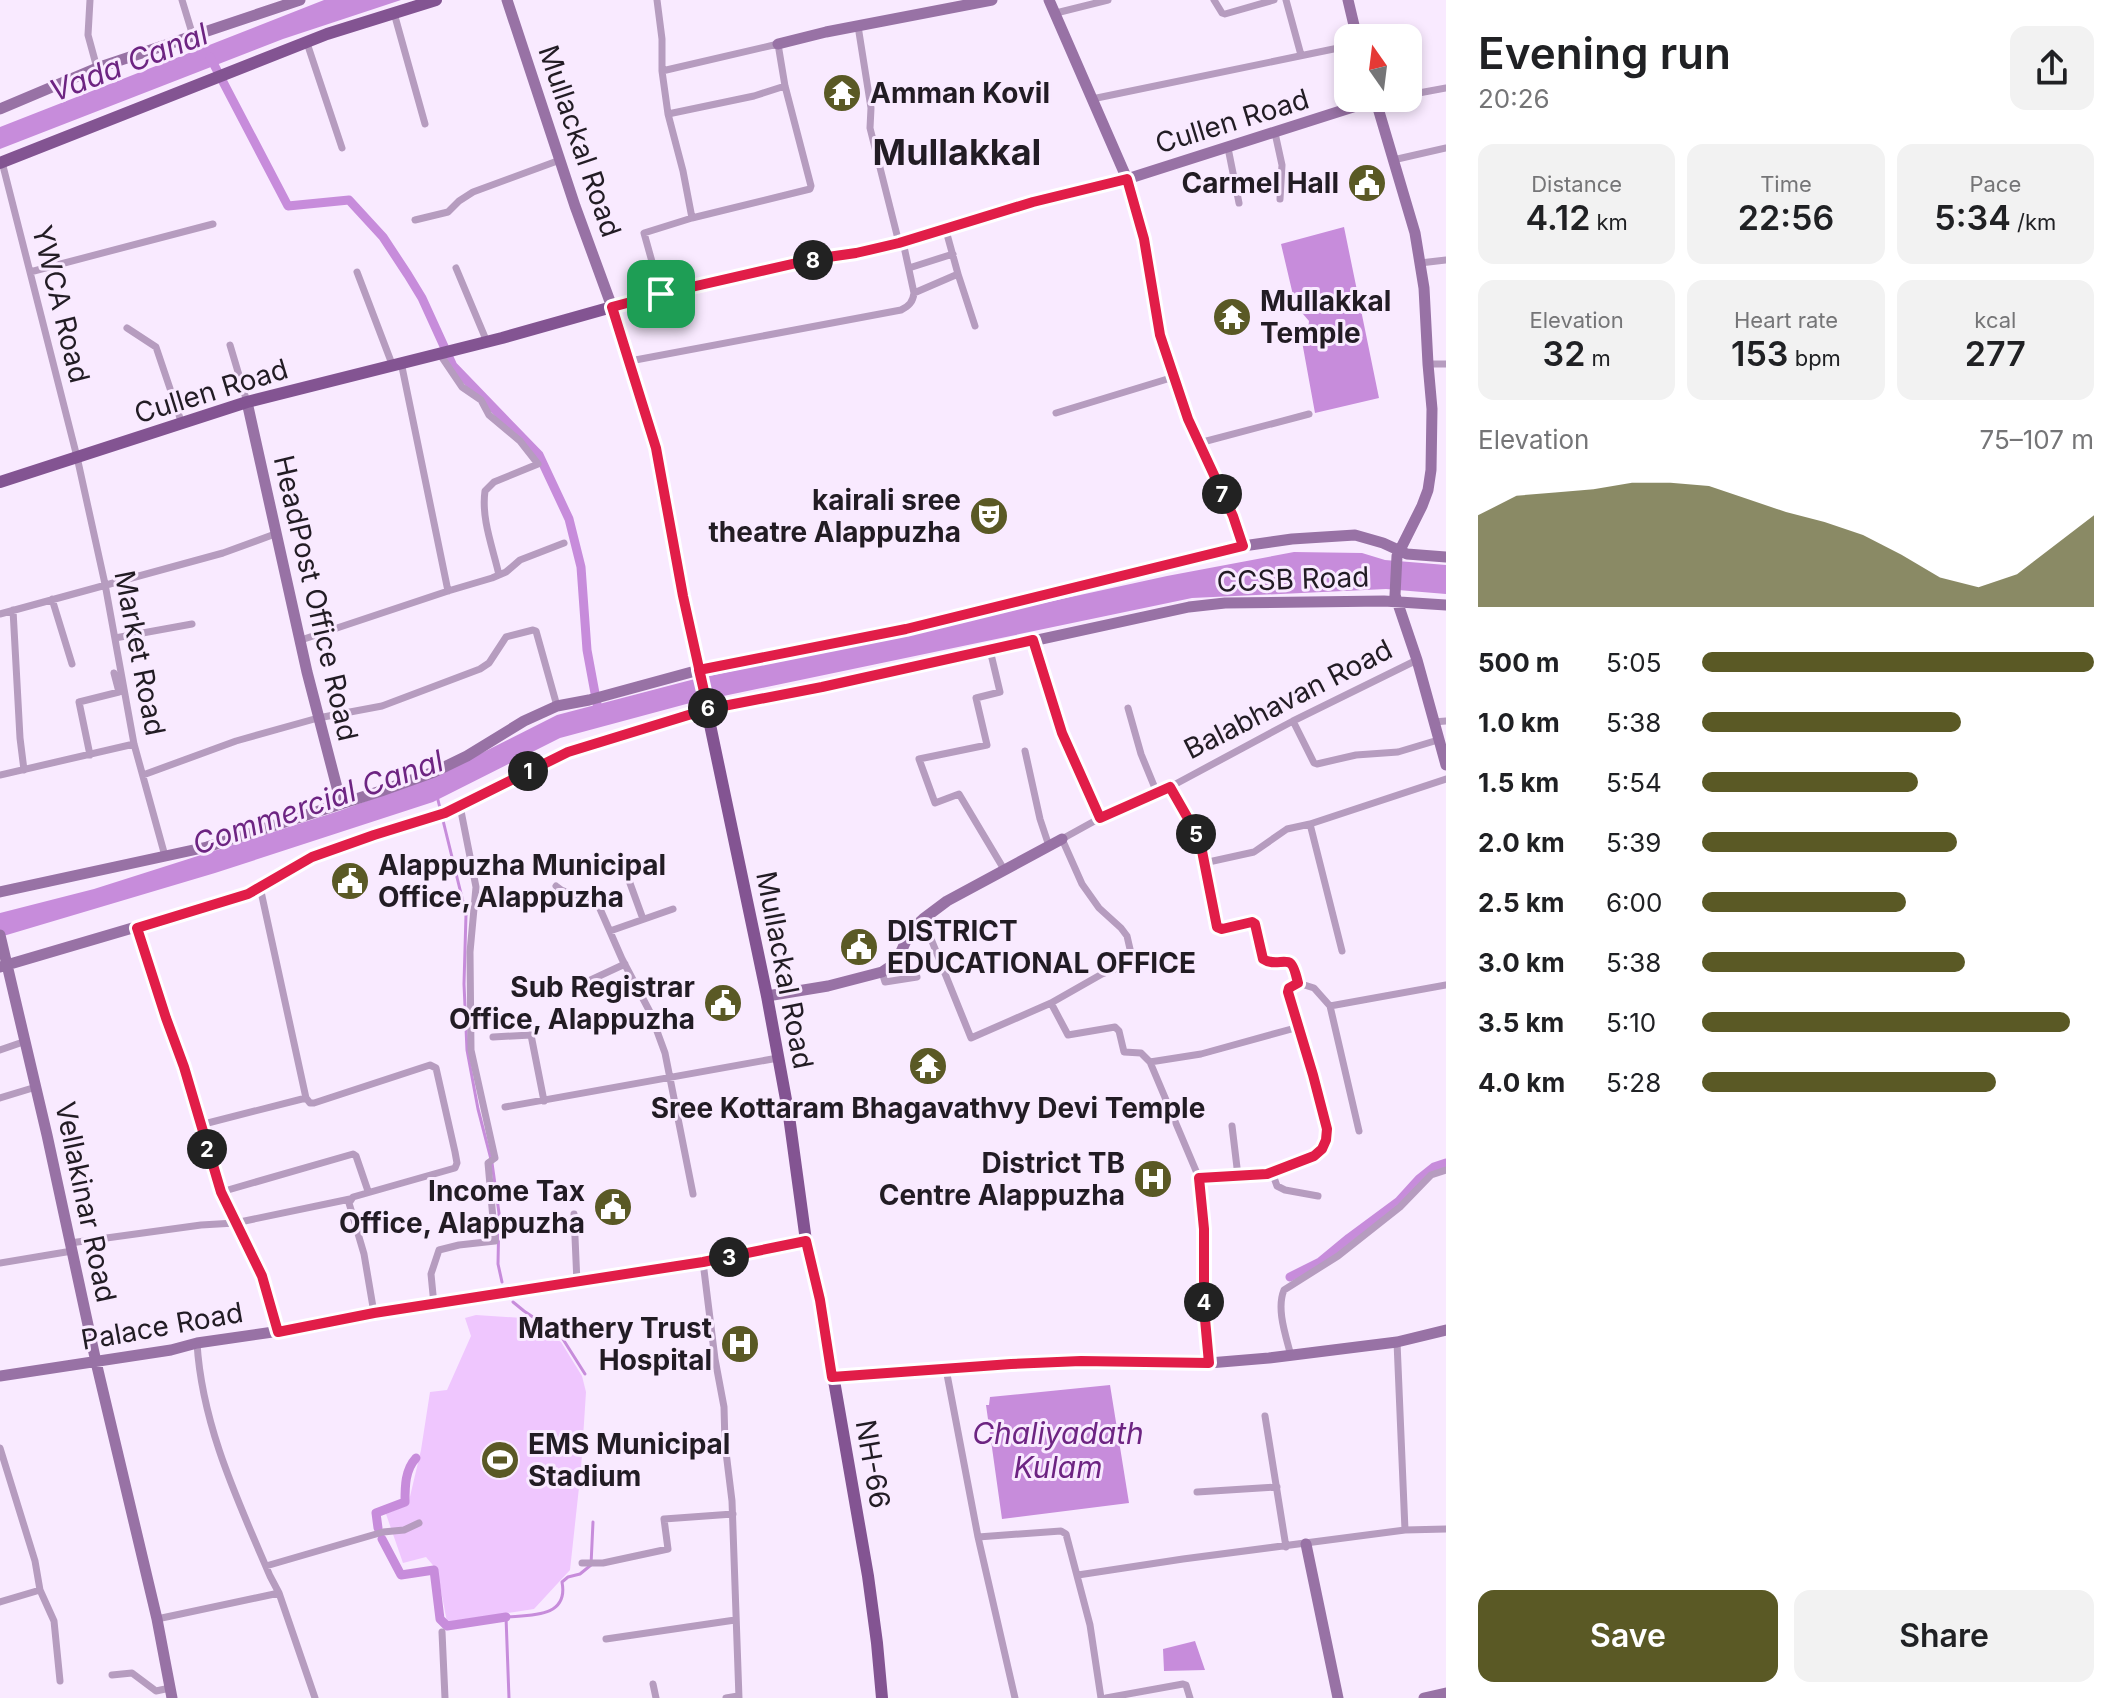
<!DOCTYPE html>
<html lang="en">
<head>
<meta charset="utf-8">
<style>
	:root { --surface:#fff; --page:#f2f2f2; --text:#202124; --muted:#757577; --accent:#5a5925 }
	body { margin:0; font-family:Inter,sans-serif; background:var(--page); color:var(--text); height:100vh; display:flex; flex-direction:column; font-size:30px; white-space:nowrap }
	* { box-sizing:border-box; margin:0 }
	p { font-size:26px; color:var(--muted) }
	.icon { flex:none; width:44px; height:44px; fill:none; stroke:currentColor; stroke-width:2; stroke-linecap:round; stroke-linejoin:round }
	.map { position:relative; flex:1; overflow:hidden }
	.details { display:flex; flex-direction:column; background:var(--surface); width:680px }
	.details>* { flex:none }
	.needle { width:52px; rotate:346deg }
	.fabs { position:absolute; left:1334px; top:24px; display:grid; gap:16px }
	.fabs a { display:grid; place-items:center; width:88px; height:88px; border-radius:16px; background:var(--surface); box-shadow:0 4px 12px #0003; font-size:40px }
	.pin { position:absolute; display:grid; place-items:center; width:68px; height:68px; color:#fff; margin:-34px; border-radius:16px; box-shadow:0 4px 12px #0006 }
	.km { position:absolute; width:40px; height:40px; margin:-20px; border-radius:50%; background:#222; color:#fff; font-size:22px; line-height:40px; text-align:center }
	.round { display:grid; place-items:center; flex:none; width:84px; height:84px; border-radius:16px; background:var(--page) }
	.overview { display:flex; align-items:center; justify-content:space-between; height:136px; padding:0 32px }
	h1 { font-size:44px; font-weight:600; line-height:60px }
	.metrics { display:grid; grid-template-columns:repeat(3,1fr); gap:12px; height:136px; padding:8px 32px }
	.metrics div { display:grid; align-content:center; border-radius:16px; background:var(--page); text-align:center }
	.metrics b { font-size:34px; font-weight:600 }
	.metrics small { font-size:22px; font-weight:400 }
	.metrics p { font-size:22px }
	.chart { height:224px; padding:16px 32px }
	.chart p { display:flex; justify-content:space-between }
	.chart svg { width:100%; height:144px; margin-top:8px; fill:var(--accent); opacity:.7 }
	.action { display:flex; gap:16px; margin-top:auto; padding:16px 32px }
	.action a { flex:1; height:92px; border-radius:16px; background:var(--accent); color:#fff; font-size:32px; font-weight:600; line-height:92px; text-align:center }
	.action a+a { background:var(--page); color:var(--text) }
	ul { padding:0 32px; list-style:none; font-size:26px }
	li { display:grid; grid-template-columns:128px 96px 1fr; align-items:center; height:60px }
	li i { height:20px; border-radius:10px; background:var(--accent) }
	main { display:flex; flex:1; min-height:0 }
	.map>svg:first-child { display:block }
	.green { fill:#efc6fe }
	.water { fill:#c78cdb }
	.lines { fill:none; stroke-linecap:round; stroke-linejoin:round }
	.stream { stroke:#c78cdb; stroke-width:3 }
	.canal { stroke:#c78cdb; stroke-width:9 }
	.minor { stroke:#b69cbf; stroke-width:7 }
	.secondary { stroke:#9872a5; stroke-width:11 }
	.primary { stroke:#835492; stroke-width:12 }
	.route-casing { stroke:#fff; stroke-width:16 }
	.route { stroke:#e11d48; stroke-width:10 }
	.labels { text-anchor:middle; stroke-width:6; stroke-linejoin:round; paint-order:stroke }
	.poi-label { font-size:28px; font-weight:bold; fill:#221c24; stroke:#f9eaff; text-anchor:end }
	.street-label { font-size:28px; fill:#221c24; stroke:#f9eaff }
	.water-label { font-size:30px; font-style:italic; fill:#6d2482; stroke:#f9eaff }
	.district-label { font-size:36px; font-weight:bold; fill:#221c24; stroke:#f9eaff }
</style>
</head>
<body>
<main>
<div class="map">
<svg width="1446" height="1698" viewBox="0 0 1446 1698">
	<rect width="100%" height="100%" fill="#f9eaff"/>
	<path class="green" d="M 476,1315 L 523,1318 L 561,1342 L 582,1376 L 586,1392 L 581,1469 L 570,1570 L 534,1609 L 447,1622 L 437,1570 L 426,1557 L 403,1563 L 386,1514 L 408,1505 L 421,1450 L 430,1392 L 447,1390 L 471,1336 L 465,1318 Z"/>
	<path class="water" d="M 324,0 L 401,0 L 283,39 L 0,149 L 0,127 Z
		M 1344,227 L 1379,398 L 1315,413 L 1301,336 L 1308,330 L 1309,321 L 1303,314 L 1297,312 L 1281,244 Z
		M 1294,552 L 1362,553 L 1385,560 L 1446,565 L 1446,594 L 1386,589 L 1192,598 L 690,703 L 560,738 L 433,802 L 215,873 L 0,937 L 0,913 L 94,889 L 339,811 L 438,775 L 557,715 L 691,680 L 1167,576 Z
		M 1110,1385 L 1129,1503 L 1002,1519 L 986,1405 L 989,1405 L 990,1397 Z
		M 1195,1641 L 1205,1670 L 1164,1671 L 1163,1649 Z"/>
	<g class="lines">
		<path class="stream" d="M 437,796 L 466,914 L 464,984 L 467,1050 L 478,1109 L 492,1163 L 499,1213 L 498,1264 L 502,1282
			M 513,1302 L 524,1311 L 561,1336 L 585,1374
			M 509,1698 L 506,1617 C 530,1615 569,1618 562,1582 L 568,1577 L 580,1574 L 591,1565 L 593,1522"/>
		<path class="canal" d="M 210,57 L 288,206 L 349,200 L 383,237 L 408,275 L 422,298 L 453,366 L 539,455 L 569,519 L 581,567 L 587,650 L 597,704
			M 1290,1277 L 1320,1262 L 1349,1238 L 1399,1201 L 1419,1179 L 1434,1167 L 1446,1163
			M 378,1528 L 376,1513 L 405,1502 C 405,1486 405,1470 416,1458
			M 382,1539 L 401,1575 L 434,1570 L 440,1619 L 447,1626 L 506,1617"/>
		<path class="minor" d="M 90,0 L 88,35 L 97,68
			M 182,0 L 193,36
			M 657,0 L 662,39 L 662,71 L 668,114 L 683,171 L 692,218 L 644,233 L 661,294
			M 1214,0 L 1222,13 L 1225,14 L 1274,0
			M 1286,0 L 1301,55
			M 394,13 L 425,124
			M 1056,13 L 1108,0
			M 858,26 L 871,108 L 870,128 L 899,243
			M 307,43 L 342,148
			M 662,71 L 778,44 L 785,86 L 811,186 L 810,189 L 692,218
			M 1408,95 L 1446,88
			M 1092,99 L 1348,46
			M 668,114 L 754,96 L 785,86
			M 1275,133 L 1282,165 L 1280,199
			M 1228,148 L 1239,203
			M 1393,160 L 1446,148
			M 2,162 L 77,457 L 105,584 L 134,744 L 165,856
			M 415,220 L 448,212 L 459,201 L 473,192 L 560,160
			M 1420,263 L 1446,260
			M 456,268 L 487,342
			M 909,268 L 953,254
			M 30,272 L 213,224
			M 357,272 L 392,364
			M 958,274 L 975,326
			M 914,293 L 958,274 L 945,227
			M 127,328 L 156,347 L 182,424
			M 230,345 L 247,402
			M 439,353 L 462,387 L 481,400 L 489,415 L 520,441 L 538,464 L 494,482 L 485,491 C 481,519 493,548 499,575
			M 630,361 L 901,310 C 909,306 913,302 914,293 L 903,242
			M 401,362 L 448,591
			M 1428,364 L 1446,364
			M 1056,413 L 1174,377
			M 1199,443 L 1309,414
			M 52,599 L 72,664
			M 13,610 L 20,738 L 24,770
			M 0,614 L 223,553 L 275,534
			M 115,638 L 192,624
			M 301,640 L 448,591 L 492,578 L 506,572 L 520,560 L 564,543
			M 1033,640 L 1062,733 L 1100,818
			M 990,650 L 1000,692 L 976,698 L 987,745 L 919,759 L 935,803 L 959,794 L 1005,871
			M 1128,708 L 1141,754 L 1157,793
			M 1293,721 L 1314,763 L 1317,764 L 1356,755 L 1398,752 L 1438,740
			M 1433,722 L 1446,721
			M 1025,751 L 1040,819 L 1049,846
			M 90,755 L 79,702 L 119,692 L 114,673
			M 0,775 L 134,744
			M 143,775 L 236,741 L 318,718 L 382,706 L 480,669 L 489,663 L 506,637 L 533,630 L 536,631 L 557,706
			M 1170,787 L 1194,829 L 1202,851 L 1217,927 L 1222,929 L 1252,922 L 1255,924 L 1263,959 L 1271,963 L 1289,962 L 1298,983
			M 1204,863 L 1254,852 L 1287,829 L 1310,824
			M 623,864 L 643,919
			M 556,886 C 569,898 585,892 597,902 L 622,959 L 650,1012 L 665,1053 L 693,1194
			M 923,919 L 971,1038 L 1051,1003 L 1068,1035 L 1115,1027 L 1119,1031 L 1124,1052 L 1141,1053 L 1150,1062
			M 137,928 L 166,1018 L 184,1067 L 221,1192 L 262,1276 L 278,1332
			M 610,931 L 673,909
			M 1342,951 L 1310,824 L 1446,779
			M 882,972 L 885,982 L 917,977
			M 582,984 L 625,964
			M 1051,1003 L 1102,974 L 1133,962 L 1127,936 L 1121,928 L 1099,908 L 1082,884 L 1062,839 L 1100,818 L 1170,787 L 1293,721 L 1417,660
			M 1330,1006 L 1359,1131
			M 493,1037 L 531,1035 L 544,1101
			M 0,1050 L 26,1041
			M 0,1098 L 36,1087
			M 306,1098 L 310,1103 L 314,1103 L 430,1065 L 436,1068 L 455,1152 L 457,1163 L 455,1168 L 353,1197 L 349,1203 L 364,1254 L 374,1313
			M 505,1107 L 778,1058
			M 200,1125 L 306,1098 L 260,887
			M 1232,1126 L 1238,1176
			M 1272,1172 L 1277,1186 L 1285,1190 L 1318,1196
			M 1199,1178 L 1272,1172 L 1314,1156 L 1322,1149 L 1326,1140 L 1327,1129 L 1299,1027
			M 221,1192 L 353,1154 L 356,1156 L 368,1191
			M 574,1214 L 577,1283
			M 70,1243 L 201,1225 L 235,1223 L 350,1199
			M 703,1262 L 715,1359 L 724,1407 L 725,1444 L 732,1501 L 739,1698
			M 0,1263 L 72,1251
			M 434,1305 L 431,1274 L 439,1250 L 459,1245 L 495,1241 L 488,1163 L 495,1158 L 471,1050 L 470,952 L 476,887 L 460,806
			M 1397,1342 L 1405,1530
			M 197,1343 C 202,1426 238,1501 270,1576 L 279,1593 L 315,1698
			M 1291,1356 C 1286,1336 1276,1309 1284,1290 L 1338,1256 L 1400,1207 L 1431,1175 L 1446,1170
			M 1209,1363 L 1204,1308 L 1204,1229 L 1199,1178 L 1150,1062 L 1201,1054 L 1299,1027 L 1288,992 L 1289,988 L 1298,983 L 1314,988 L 1330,1006 L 1446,985
			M 946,1369 L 978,1537 L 1015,1698
			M 1265,1416 L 1286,1547
			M 0,1448 L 35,1561 L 40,1590 L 54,1621 L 60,1681
			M 1197,1492 L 1277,1487
			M 978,1537 L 1061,1531 L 1066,1534 L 1090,1625 L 1101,1698
			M 582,1563 L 603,1563 L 668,1549 L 664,1519 L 733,1514
			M 266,1566 L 383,1532 L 404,1530 L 419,1523
			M 1078,1575 L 1183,1559 L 1405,1530 L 1446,1529
			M 0,1602 L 40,1590
			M 157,1619 L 279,1593
			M 442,1632 L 445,1698
			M 606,1639 L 735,1620
			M 112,1675 L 132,1673 L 156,1691 L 170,1688
			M 653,1684 L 656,1698
			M 726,1698 L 738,1696
			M 1106,1698 L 1183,1684 L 1186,1685 L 1190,1698"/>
		<path class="secondary" d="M 507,0 L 575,206 L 612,307 L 814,259 L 856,253 L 903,242 L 945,227 L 1033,202 L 1127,179 L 1375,100
			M 1049,0 L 1127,179 L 1144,239 L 1160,335 L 1188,419 L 1233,516 L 1243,546
			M 1348,0 L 1357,38
			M 778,44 L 826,32 L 992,0
			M 1375,98 L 1415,233 L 1424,288 L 1428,364 L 1432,409 L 1431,470 L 1428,490 L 1422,506 L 1397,556 L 1395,595 L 1417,660 L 1446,765
			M 0,109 L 97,68 L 300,0
			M 247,402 L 307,672 L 341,803
			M 0,892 L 207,847 L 381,791 L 434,772 L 467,756 L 524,721 L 557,706 L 589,700 L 699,670 L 906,629 L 1243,546 L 1292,539 L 1355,535 L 1383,543 L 1407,554 L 1446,557
			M 0,935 L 47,1135 L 96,1362 L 157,1619 L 172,1698
			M 0,967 L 248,894 L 312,857 L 374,835 L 445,813 L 568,752 L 644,728 L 708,709 L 822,687 L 1189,607 L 1225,603 L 1384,601 L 1446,605
			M 767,996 L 828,986 L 882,972 L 891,966 L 899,956 L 911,930 L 923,919 L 947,901 L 1062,839
			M 0,1376 L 171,1350 L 197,1343 L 294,1329 L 374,1313 L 703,1262 L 806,1241
			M 832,1377 L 1081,1361 L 1209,1363 L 1269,1358 L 1397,1342 L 1446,1330
			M 1306,1544 L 1338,1698
			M 1424,1698 L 1446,1693"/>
		<path class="primary" d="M 0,163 L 327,34 L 436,0
			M 0,482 L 247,402 L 502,338 L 612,307 L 656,448 L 683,596 L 767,996 L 789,1116 L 806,1241 L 820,1300 L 868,1576 L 877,1643 L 882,1698"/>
	</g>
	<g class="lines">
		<defs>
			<path id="route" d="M 661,294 L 612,307 L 656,448 L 683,596 L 708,709 L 568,752 L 445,813 L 374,835 L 312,857 L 248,894 L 137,928 L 166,1018 L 184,1067 L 221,1192 L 262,1276 L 278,1332 L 374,1313 L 703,1262 L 806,1241 L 820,1300 L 832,1377 L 1011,1364 L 1081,1361 L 1209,1363 L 1204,1308 L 1204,1229 L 1199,1178 L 1267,1174 L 1314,1156 L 1322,1149 L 1326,1140 L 1327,1129 L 1313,1075 L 1288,992 L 1289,988 L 1298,983 C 1297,979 1294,965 1290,963 C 1285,959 1273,966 1263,959 L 1255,924 L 1252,922 L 1222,929 L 1217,927 L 1202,851 L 1194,829 L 1170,787 L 1100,818 L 1062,733 L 1033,640 L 822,687 L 708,709 L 699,670 L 906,629 L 1243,546 L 1233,516 L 1188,419 L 1160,335 L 1144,239 L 1127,179 L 1033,202 L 899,243 L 856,253 L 814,259 L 661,294"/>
		</defs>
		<use href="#route" class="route-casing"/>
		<use href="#route" class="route"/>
	</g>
	<defs>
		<symbol id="temple-disc" viewBox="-11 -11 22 22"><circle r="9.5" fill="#5a5925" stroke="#f9eaff"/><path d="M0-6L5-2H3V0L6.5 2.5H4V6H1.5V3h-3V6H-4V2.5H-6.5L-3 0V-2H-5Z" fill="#fff"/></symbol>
		<symbol id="civic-disc" viewBox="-11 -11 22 22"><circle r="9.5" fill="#5a5925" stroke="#f9eaff"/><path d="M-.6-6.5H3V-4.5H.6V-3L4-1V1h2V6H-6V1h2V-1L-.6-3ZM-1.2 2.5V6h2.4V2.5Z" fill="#fff"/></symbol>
		<symbol id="theatre-disc" viewBox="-11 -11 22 22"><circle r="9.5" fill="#5a5925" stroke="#f9eaff"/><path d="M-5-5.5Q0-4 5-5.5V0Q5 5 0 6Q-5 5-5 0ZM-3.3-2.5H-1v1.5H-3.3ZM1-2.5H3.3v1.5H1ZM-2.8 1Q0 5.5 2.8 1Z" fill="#fff"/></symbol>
		<symbol id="hospital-disc" viewBox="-11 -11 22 22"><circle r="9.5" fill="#5a5925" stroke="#f9eaff"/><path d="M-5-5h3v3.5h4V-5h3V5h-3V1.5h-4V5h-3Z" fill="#fff"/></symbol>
		<symbol id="stadium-disc" viewBox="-11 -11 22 22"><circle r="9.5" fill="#5a5925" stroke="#f9eaff"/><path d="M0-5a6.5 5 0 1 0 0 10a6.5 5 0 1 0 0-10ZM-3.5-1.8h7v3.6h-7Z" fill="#fff"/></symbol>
	</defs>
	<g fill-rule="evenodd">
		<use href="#temple-disc" x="820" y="71" width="44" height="44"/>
		<use href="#civic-disc" x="1345" y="161" width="44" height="44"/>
		<use href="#temple-disc" x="1210" y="295" width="44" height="44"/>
		<use href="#theatre-disc" x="967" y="494" width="44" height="44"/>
		<use href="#civic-disc" x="328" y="859" width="44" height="44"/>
		<use href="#civic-disc" x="837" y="925" width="44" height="44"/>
		<use href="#civic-disc" x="701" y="981" width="44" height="44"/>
		<use href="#temple-disc" x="906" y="1044" width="44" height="44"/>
		<use href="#hospital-disc" x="1131" y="1157" width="44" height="44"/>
		<use href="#civic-disc" x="591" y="1185" width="44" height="44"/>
		<use href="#hospital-disc" x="718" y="1322" width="44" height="44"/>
		<use href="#stadium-disc" x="478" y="1438" width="44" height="44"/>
	</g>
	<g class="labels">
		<g class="poi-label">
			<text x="870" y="103" text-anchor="start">Amman Kovil</text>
			<text x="1339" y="193">Carmel Hall</text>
			<text x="1260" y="311" text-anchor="start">Mullakkal<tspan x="1260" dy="32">Temple</tspan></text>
			<text x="961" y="510">kairali sree<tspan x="961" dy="32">theatre Alappuzha</tspan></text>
			<text x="378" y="875" text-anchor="start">Alappuzha Municipal<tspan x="378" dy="32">Office, Alappuzha</tspan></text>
			<text x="887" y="941" text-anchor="start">DISTRICT<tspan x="887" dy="32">EDUCATIONAL OFFICE</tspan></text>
			<text x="695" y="997">Sub Registrar<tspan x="695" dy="32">Office, Alappuzha</tspan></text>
			<text x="928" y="1118" text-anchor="middle">Sree Kottaram Bhagavathvy Devi Temple</text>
			<text x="1125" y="1173">District TB<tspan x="1125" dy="32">Centre Alappuzha</tspan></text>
			<text x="585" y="1201">Income Tax<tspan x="585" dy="32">Office, Alappuzha</tspan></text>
			<text x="712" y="1338">Mathery Trust<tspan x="712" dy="32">Hospital</tspan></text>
			<text x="528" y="1454" text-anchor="start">EMS Municipal<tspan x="528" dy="32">Stadium</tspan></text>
		</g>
		<g class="street-label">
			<text transform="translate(1232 121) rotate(-17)" y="10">Cullen Road</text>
			<text transform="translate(580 141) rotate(71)" y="10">Mullackal Road</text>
			<text transform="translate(61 304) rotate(76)" y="10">YWCA Road</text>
			<text transform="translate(211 391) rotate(-17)" y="10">Cullen Road</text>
			<text transform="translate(1293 579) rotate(-2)" y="10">CCSB Road</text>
			<text transform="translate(316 598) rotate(77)" y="10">HeadPost Office Road</text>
			<text transform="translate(140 653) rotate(79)" y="10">Market Road</text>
			<text transform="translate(1288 699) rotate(-27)" y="10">Balabhavan Road</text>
			<text transform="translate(785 970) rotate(79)" y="10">Mullackal Road</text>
			<text transform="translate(86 1202) rotate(78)" y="10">Vellakinar Road</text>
			<text transform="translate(162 1326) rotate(-10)" y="10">Palace Road</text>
			<text transform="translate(873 1464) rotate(80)" y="10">NH-66</text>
		</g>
		<g class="water-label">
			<text transform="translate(129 63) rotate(-21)" y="10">Vada Canal</text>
			<text transform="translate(318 803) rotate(-19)" y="10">Commercial Canal</text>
			<text x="1058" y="1444">Chaliyadath<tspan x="1058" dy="34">Kulam</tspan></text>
		</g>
		<g class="district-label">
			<text x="957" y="165">Mullakkal</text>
		</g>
	</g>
</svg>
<div class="fabs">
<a><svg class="needle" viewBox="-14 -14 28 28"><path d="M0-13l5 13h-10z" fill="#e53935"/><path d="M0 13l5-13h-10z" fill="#757577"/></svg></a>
</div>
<div class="pin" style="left:661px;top:294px;background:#1e9e55"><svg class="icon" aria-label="arrive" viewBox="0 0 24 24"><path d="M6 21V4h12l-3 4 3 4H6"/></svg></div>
<b class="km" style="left:528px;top:771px">1</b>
<b class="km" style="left:207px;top:1149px">2</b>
<b class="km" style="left:729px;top:1257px">3</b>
<b class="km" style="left:1204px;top:1302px">4</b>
<b class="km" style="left:1196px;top:834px">5</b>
<b class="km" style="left:708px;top:708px">6</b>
<b class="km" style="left:1222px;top:494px">7</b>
<b class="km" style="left:813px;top:260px">8</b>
</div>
<section class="details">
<div class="overview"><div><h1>Evening run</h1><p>20:26</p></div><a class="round"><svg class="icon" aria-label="share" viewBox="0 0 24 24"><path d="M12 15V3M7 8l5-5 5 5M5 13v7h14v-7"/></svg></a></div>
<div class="metrics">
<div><p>Distance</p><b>4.12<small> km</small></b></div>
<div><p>Time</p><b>22:56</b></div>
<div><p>Pace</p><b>5:34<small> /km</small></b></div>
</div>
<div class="metrics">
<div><p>Elevation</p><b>32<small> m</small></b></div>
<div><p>Heart rate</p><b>153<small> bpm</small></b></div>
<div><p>kcal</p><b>277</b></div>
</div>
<div class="chart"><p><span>Elevation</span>75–107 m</p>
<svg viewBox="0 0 160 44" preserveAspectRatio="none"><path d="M0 44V16L10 10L20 9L30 8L40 6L50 6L60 7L70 11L80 15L90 18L100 22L110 28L120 35L130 38L140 34L150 25L160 16V44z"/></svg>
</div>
<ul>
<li><b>500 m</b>5:05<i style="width:100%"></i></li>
<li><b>1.0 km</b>5:38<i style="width:66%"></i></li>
<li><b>1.5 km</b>5:54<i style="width:55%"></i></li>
<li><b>2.0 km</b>5:39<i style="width:65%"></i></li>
<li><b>2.5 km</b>6:00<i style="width:52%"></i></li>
<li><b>3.0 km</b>5:38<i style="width:67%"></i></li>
<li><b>3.5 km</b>5:10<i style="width:94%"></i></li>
<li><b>4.0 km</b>5:28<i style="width:75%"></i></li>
</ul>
<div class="action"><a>Save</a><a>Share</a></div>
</section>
</main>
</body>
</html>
